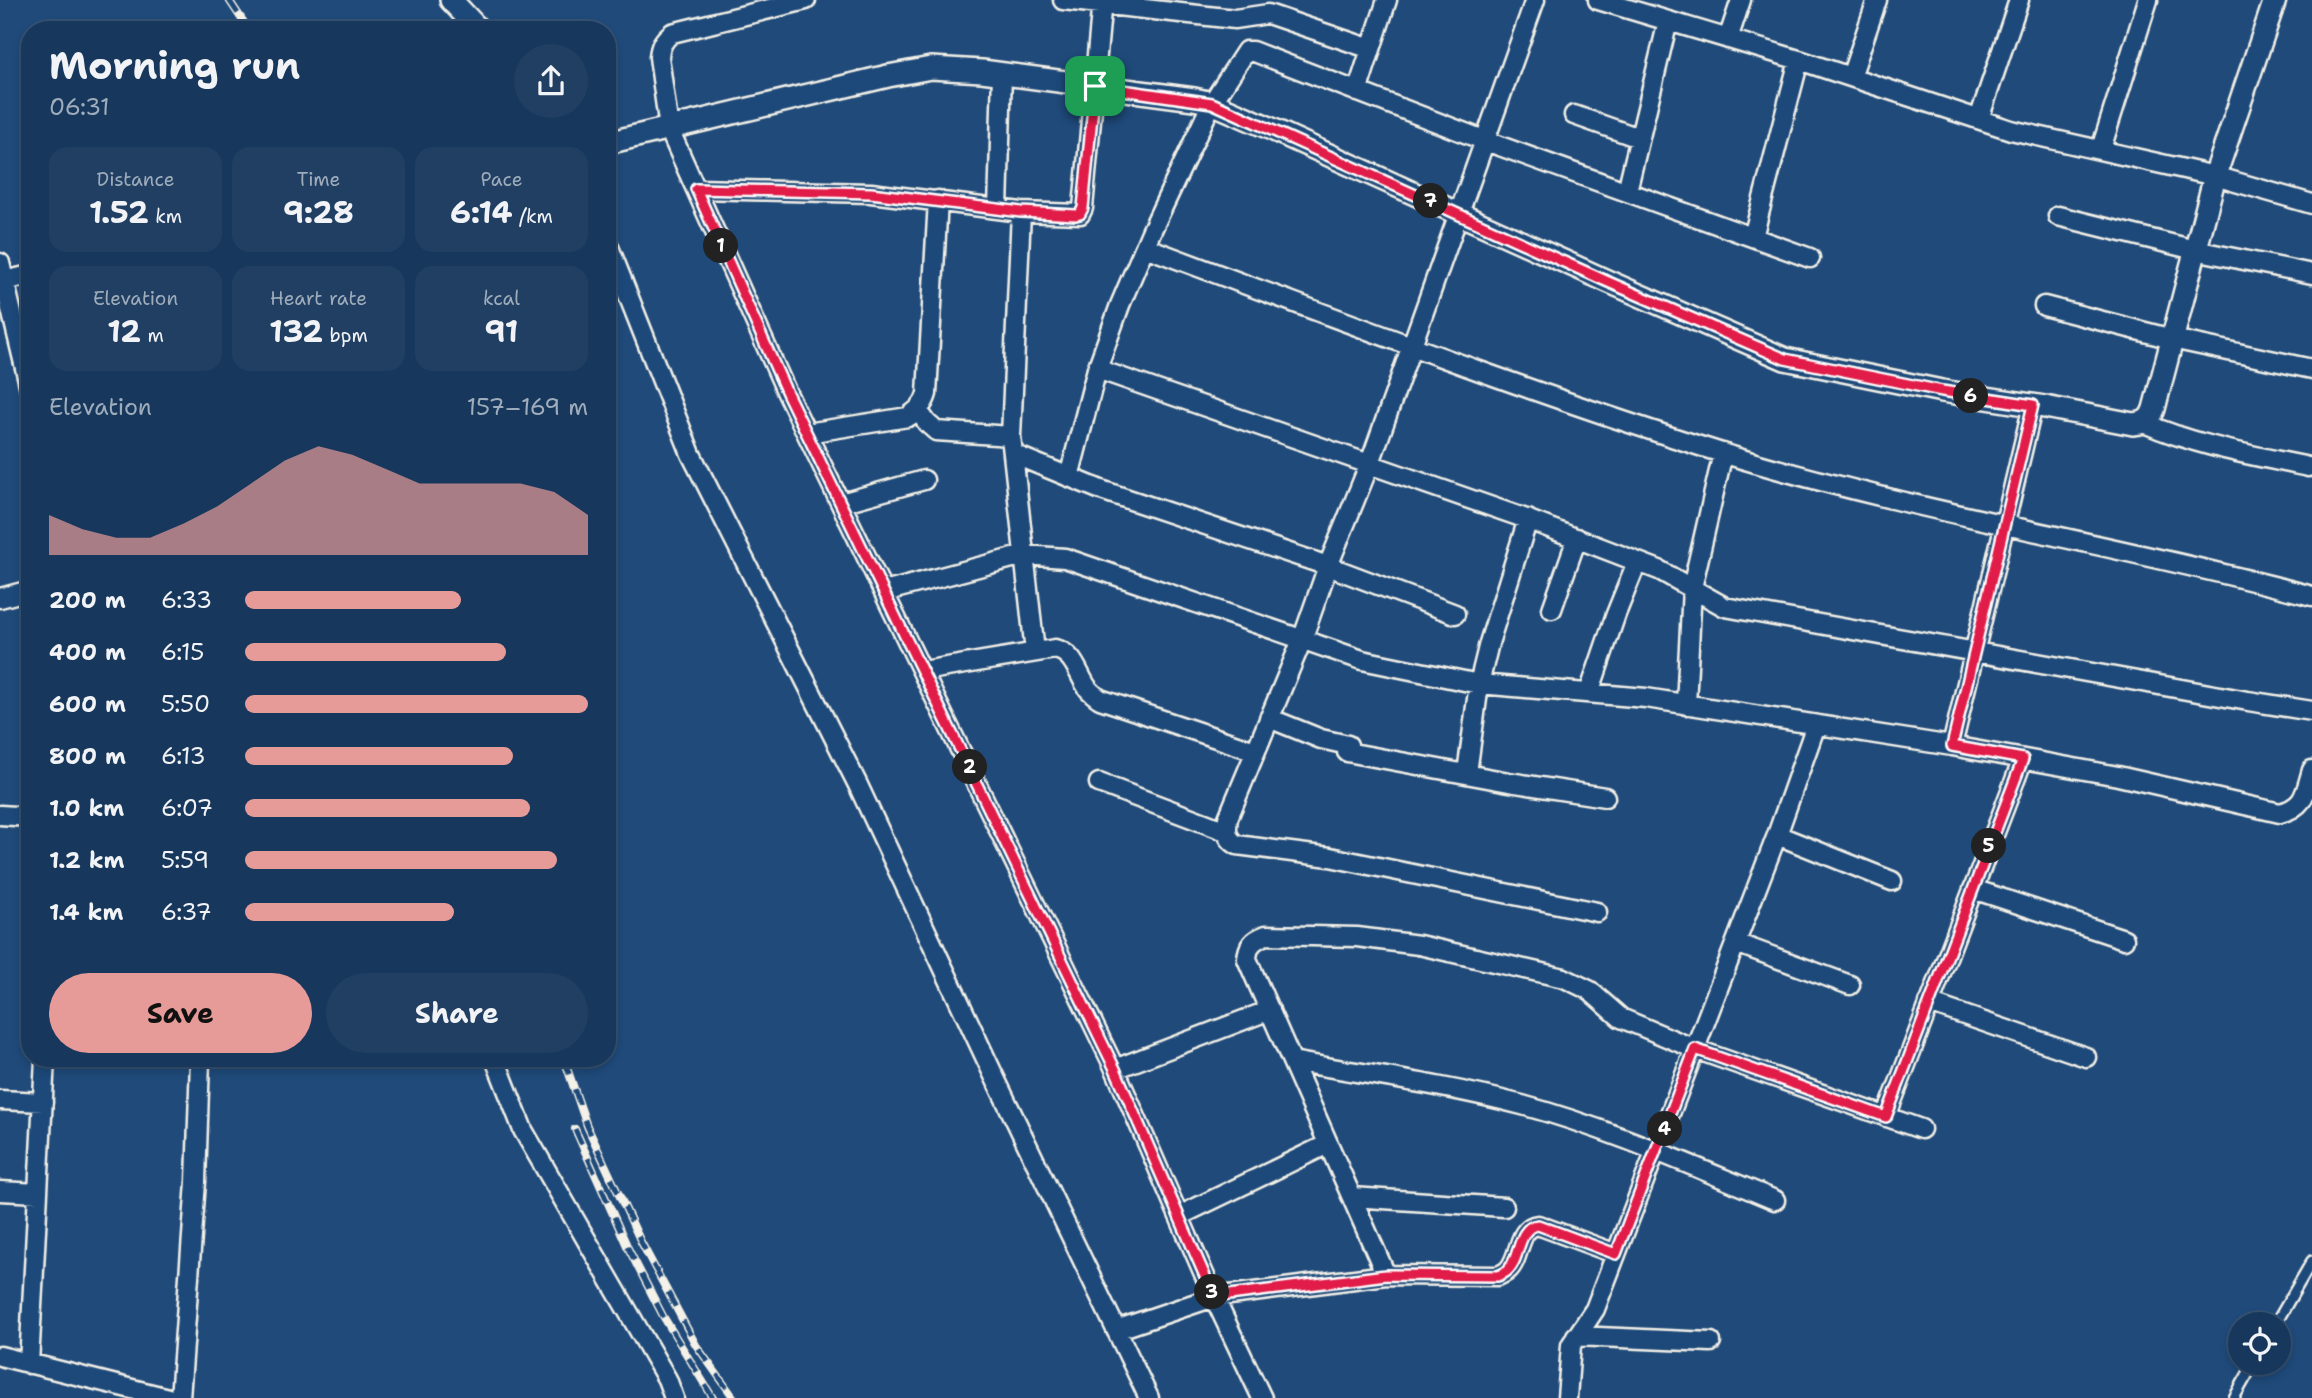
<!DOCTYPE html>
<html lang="en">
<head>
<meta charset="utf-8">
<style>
	:root { --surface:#17385c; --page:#203f62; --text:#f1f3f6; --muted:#9eacbb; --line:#365272; --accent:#e69b98 }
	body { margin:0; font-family:"Shantell Sans",sans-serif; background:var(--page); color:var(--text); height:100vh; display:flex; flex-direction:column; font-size:26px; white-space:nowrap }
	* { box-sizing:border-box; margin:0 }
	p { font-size:23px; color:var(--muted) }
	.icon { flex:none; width:38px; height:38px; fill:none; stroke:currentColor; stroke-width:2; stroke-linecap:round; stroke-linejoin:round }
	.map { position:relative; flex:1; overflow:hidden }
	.sheet { position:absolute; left:21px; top:21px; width:595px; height:1046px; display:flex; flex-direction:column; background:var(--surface); border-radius:28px; box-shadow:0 4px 10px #0003,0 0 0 2px var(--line) }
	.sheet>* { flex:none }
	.buttons { position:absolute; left:2228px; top:1312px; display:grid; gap:14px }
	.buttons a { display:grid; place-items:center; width:63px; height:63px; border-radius:50%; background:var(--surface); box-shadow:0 4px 10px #0003,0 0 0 2px var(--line); font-size:35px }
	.pin { position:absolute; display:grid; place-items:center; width:60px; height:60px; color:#fff; margin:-30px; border-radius:14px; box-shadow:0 4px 10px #0006 }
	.km { position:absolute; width:35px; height:35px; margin:-18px; border-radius:50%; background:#222; color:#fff; font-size:19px; line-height:35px; text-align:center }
	.round { display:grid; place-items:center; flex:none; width:74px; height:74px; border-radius:37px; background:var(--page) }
	.head { display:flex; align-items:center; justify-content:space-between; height:119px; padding:0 28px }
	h1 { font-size:38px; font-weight:700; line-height:52px }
	.figures { display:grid; grid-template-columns:repeat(3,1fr); gap:10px; height:119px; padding:7px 28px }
	.figures div { display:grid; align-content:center; border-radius:18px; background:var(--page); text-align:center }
	.figures b { font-size:30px; font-weight:700 }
	.figures small { font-size:19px; font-weight:400 }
	.figures p { font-size:19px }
	.chart { height:196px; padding:14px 28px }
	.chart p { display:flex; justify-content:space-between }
	.chart svg { width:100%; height:126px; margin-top:7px; fill:var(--accent); opacity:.7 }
	.primary-button { display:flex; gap:14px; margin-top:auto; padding:14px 28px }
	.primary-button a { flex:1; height:80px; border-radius:42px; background:var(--accent); color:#111; font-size:28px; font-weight:700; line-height:80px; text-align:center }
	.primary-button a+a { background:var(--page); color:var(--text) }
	ul { padding:0 28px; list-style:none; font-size:23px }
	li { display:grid; grid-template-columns:112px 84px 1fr; align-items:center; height:52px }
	li i { height:18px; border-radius:9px; background:var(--accent) }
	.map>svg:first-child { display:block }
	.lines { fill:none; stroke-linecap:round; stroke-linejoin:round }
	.service-casing { stroke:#f4f1e8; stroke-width:14 }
	.minor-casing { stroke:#f4f1e8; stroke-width:23 }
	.tertiary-casing { stroke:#f4f1e8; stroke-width:26 }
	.service { stroke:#1f4a7a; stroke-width:9 }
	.minor { stroke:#1f4a7a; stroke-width:18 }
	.tertiary { stroke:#1f4a7a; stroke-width:21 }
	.rail-casing { stroke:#f4f1e8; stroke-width:8 }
	.rail { stroke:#1f4a7a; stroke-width:5; stroke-dasharray:16; stroke-linecap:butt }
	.route-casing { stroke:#fff; stroke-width:14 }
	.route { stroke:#e11d48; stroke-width:9 }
</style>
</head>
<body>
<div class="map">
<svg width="2312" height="1398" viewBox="0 0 2312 1398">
	<rect width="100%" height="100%" fill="#1f4a7a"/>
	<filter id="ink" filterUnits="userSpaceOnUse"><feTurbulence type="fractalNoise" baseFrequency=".0143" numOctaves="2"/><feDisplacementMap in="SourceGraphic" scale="14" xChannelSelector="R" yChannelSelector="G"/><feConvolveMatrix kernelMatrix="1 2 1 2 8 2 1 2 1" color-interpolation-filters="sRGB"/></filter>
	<g filter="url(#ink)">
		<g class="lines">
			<defs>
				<path id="service" d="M 2275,1325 L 2312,1261
					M 2234,1398 L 2254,1363"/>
				<path id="minor" d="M 806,0 L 672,33 C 663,40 660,46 659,57 L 669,129 L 787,393 L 1115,1069 L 1214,1297 L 1262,1398
					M 1063,0 L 1235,19 L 1268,14 L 1371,49
					M 1535,0 L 1370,463 L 1328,566 L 1302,640 L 1228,818 C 1226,831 1226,838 1237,845 L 1330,857 L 1597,912
					M 1598,0 L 1799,60 L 2011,130 L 2215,176 L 2312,204
					M 1728,39 L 1741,0
					M 1851,77 L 1877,0
					M 1357,92 L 1387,0
					M 1574,115 L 1639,138
					M 1979,119 L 2019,0
					M 2101,149 L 2148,0
					M 696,189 L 871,193 L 1021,212 L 1080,214 L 1083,208 L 1102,0
					M 1627,191 L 1668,21
					M 998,209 L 1002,74
					M 1021,212 L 1011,436 L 1035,652
					M 2058,216 L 2195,250 L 2312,274
					M 1753,237 L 1799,60
					M 607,242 L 691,454 L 858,785 L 994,1076 L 1149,1398
					M 1145,247 C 1336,318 1527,392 1722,453 C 1916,513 2117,544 2312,596
					M 0,263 L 30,389
					M 4,281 L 30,275
					M 2044,306 L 2172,339 L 2312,369
					M 1097,369 L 1518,516 L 1659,570 L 1725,607 L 2248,701 L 2312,711
					M 918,410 L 927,423 L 936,431 L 1011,436
					M 2144,423 C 2197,446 2252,455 2308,467
					M 807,433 L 908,417 C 917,411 924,405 927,394 L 938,200
					M 1013,454 L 1101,490 L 1328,566 L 1455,614
					M 1069,477 L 1097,369 L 1120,305 L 1151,232 L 1212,103 L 1246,51 L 1252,51 L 1486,141 L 1810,258
					M 841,503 L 924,480
					M 884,592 L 1024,555 L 1065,558 L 1362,660 L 1479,684 L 1646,698 L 1952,746 L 2118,776 L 2280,813 C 2305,807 2305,793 2312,770
					M 0,598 L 30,590
					M 1552,609 L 1577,538
					M 923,671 L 1055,649 C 1074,653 1077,672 1087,687 C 1090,692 1095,695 1100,699 L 1255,751
					M 1589,693 L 1616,614 L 1637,562
					M 1686,705 L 1692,588 L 1723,453
					M 1269,718 L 1321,739 L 1348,745
					M 1952,746 L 2033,405
					M 1347,752 L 1509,782 L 1605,797
					M 1467,773 L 1479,684 L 1489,643 L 1528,519
					M 1099,783 L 1226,831
					M 0,815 L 30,817
					M 1777,835 L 1892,881
					M 1973,889 L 2124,939
					M 1736,943 L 1850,985
					M 1929,1003 L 2086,1057
					M 495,1059 L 523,1130 L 667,1379 L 674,1398
					M 1292,1061 C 1369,1075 1446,1085 1522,1105 C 1608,1128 1692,1166 1775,1200
					M 1115,1069 L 1270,1010
					M 0,1100 L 43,1102
					M 1886,1117 L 2023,759
					M 0,1191 L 38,1193
					M 1352,1197 L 1504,1207
					M 1179,1216 L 1328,1144
					M 1386,1275 L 1247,959 C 1248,945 1253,940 1266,935 L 1357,937 L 1419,945 L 1564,978 L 1589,990 L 1621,1018 L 1695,1049 L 1921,1129
					M 1116,1330 L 1214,1297 L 1386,1275 L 1498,1276 C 1500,1275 1507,1272 1508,1270 C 1521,1258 1517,1227 1538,1225 L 1616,1254
					M 1576,1336 L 1711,1342
					M 0,1356 L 168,1398
					M 29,1364 L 45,1059
					M 180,1398 L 196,1182 L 200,1059
					M 1567,1398 L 1571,1345 L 1595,1309 L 1777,835 L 1816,725"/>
				<path id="tertiary" d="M 451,0 L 479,30
					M 607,143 L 888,76 L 931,68 L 982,71 L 1194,99 L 1212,103 L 1265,126 L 1607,281 L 1785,359 L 1942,391 L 2045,407 L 2133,424 C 2145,423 2150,420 2154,409 L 2215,176 L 2275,0"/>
			</defs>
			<use href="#service" class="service-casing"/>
			<use href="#minor" class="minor-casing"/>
			<use href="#tertiary" class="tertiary-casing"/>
			<use href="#service" class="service"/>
			<use href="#minor" class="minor"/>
			<use href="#tertiary" class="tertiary"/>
			<defs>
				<path id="rail" d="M 229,0 L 249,30
					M 564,1059 L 587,1126 L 641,1242 L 696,1345 L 734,1398
					M 575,1129 L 628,1248 L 663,1316 L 713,1398"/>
			</defs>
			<use href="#rail" class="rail-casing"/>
			<use href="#rail" class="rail"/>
		</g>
	</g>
	<g class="lines" filter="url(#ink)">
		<defs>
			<path id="route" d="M 1095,86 L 1212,103 L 1606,281 L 1785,359 L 1942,391 L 2033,405 L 1952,746 L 2023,759 L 1886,1117 L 1695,1049 L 1616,1254 L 1538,1225 C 1517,1227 1521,1258 1508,1270 C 1507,1272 1500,1275 1498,1276 L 1386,1275 L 1214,1297 L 1115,1069 L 787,393 L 696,189 L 871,193 L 1021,212 L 1076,215 L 1080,214 L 1083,208 Z"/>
		</defs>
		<use href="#route" class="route-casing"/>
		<use href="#route" class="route"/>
	</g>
</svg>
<div class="buttons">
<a><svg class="icon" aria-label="locate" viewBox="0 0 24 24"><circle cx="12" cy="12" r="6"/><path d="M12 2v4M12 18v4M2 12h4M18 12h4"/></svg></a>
</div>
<div class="pin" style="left:1095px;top:86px;background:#1e9e55"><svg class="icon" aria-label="arrive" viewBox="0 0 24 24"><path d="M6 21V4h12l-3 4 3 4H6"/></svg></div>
<b class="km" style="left:721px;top:246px">1</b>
<b class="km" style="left:970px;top:767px">2</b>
<b class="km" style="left:1212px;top:1292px">3</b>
<b class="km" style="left:1665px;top:1129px">4</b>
<b class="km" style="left:1989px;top:846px">5</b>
<b class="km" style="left:1971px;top:396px">6</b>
<b class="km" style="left:1431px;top:201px">7</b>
<section class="sheet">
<div class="head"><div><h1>Morning run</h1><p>06:31</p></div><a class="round"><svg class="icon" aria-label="share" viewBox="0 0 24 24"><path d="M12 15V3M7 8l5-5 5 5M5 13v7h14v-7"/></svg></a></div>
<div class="figures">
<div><p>Distance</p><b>1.52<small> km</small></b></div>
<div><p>Time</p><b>9:28</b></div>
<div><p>Pace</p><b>6:14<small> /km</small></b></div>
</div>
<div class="figures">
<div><p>Elevation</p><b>12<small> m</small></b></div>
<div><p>Heart rate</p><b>132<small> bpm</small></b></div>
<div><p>kcal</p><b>91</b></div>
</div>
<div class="chart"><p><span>Elevation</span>157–169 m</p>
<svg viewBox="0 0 160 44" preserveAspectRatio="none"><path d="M0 44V30L10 35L20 38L30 38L40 33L50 27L60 19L70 11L80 6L90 9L100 14L110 19L120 19L130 19L140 19L150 22L160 30V44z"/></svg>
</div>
<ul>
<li><b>200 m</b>6:33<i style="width:63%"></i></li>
<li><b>400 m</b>6:15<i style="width:76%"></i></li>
<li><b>600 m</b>5:50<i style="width:100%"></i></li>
<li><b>800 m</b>6:13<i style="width:78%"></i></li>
<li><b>1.0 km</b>6:07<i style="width:83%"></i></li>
<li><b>1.2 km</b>5:59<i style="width:91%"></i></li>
<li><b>1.4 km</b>6:37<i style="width:61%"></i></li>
</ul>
<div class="primary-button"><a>Save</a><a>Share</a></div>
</section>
</div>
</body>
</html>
